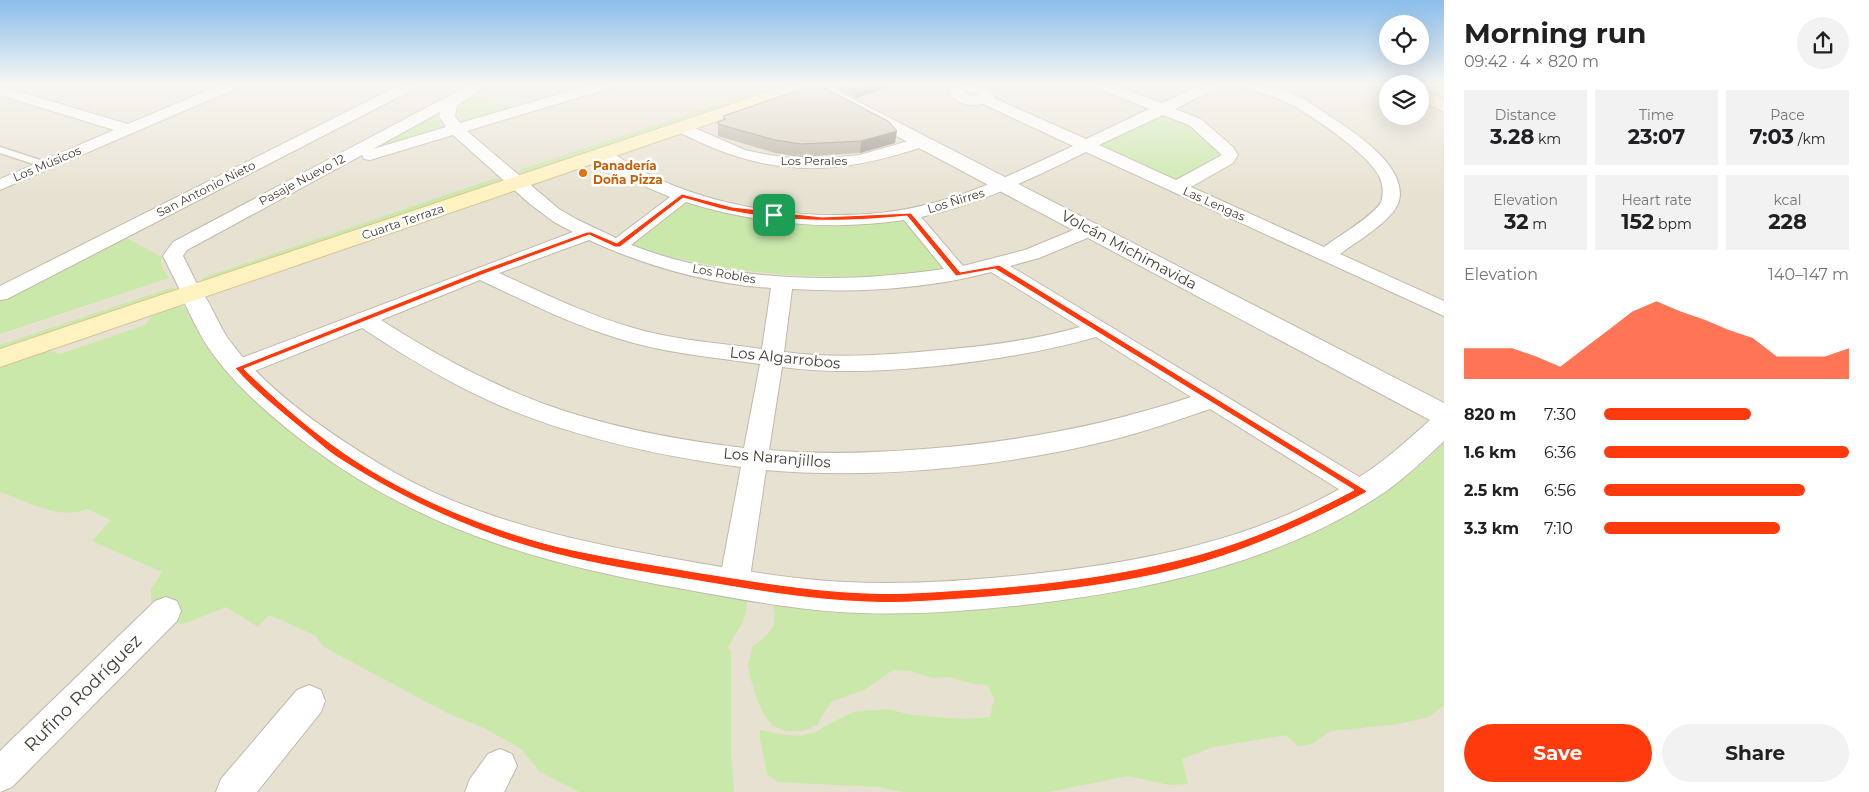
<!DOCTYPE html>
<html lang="en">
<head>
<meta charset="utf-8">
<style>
	:root { --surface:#fff; --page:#f2f2f2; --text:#202124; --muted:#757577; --accent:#ff3b0e }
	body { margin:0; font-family:Montserrat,sans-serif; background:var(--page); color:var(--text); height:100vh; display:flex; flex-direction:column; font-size:19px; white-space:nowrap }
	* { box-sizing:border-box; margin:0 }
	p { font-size:16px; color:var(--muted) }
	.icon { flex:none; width:28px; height:28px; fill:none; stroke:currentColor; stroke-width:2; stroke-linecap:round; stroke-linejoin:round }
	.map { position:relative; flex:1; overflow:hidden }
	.sheet { display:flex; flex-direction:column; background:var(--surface); width:425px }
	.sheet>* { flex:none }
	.controls { position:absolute; left:1379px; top:15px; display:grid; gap:10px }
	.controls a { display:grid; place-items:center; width:50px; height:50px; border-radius:50%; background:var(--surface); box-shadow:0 5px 20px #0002; font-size:25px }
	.pin { position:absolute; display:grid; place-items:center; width:42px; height:42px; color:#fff; margin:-21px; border-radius:10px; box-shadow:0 2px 8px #0006 }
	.round { display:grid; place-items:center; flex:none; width:52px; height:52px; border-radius:26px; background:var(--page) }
	.summary { display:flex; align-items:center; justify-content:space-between; height:85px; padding:0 20px }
	h1 { font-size:28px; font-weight:700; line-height:38px }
	.stats { display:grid; grid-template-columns:repeat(3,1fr); gap:8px; height:85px; padding:5px 20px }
	.stats div { display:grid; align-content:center; border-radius:0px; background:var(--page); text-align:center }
	.stats b { font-size:21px; font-weight:700 }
	.stats small { font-size:14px; font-weight:400 }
	.stats p { font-size:14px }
	.chart { height:140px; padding:10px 20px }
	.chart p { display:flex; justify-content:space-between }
	.chart svg { width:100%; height:90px; margin-top:5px; fill:var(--accent); opacity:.7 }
	.action { display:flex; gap:10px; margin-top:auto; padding:10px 20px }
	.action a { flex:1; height:58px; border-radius:30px; background:var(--accent); color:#fff; font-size:20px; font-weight:700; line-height:58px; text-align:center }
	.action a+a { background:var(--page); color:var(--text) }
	ul { padding:0 20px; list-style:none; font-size:16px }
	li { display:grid; grid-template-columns:80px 60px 1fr; align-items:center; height:38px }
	li i { height:12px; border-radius:6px; background:var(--accent) }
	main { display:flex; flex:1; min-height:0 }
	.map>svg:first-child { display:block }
	.residential { fill:#e7e1d1 }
	.green { fill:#cae8aa }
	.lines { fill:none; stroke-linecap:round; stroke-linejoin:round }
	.service-casing { stroke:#c1b9a9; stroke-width:3 }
	.minor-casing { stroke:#c1b9a9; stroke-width:2 }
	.tertiary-casing { stroke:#c1b9a9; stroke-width:2 }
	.secondary-casing { stroke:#d4c592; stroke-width:2 }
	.service { fill:#fff; fill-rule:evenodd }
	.minor { fill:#fff; fill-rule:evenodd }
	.tertiary { fill:#fff; fill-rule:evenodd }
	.secondary { fill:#fff2c1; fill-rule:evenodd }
	.wall { fill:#b9b0a2 }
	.shaded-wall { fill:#969084 }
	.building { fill:#d7cdbc; stroke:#969084 }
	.route { fill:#ff3b0e; stroke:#fff; fill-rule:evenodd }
	.food-dot { fill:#e8710a; stroke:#fff; stroke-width:2 }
	.labels { text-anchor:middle; stroke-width:5; stroke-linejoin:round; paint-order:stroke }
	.far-street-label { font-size:12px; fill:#443e33; stroke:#fff }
	.far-food-label { font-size:12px; font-weight:bold; fill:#c56008; stroke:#fff; text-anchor:start }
	.street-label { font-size:15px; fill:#443e33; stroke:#fff }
	.near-street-label { font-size:18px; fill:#443e33; stroke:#fff }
</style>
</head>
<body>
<main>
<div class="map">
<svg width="1444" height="792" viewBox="0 0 1444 792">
	<rect width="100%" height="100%" fill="#f2eee4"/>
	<path class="residential" d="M 0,85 L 1387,85 L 1388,116 L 1420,116 L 1420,85 L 1444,85 L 1444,792 L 0,792 Z"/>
	<path class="green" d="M 776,85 L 780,85 L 692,118 L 522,175 L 518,173 L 522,169 Z
		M 472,95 L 519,109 L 465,124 L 461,119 L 458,111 L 463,102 Z
		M 436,114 L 437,120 L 444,128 L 374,148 Z
		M 1163,114 L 1190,123 L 1223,154 L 1177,182 L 1100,147 L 1103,143 Z
		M 493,179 L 500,179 L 501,182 L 200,283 L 203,278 L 211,275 Z
		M 688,201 L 730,212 L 903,218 L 946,268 L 940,271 C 853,280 768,279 681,259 C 666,255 644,252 630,243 L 677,204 Z
		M 125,237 L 162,257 C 158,265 165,272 169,278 L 0,334 L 0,301 Z
		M 171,288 L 178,290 L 0,352 L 0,345 Z
		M 179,306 L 185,308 L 211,354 L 246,392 L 280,423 L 311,449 L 337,465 L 372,487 L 414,508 L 746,596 C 751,615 737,632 727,648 L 731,651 L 731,753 L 734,792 L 579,792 L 540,772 L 521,749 L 484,728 L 447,713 L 322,646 L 316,636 L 272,616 L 269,615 L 258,627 L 226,607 L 183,624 L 170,623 L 152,616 L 151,589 L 162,572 L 92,541 L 111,520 L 87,509 C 60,521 27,501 0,492 L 0,364 L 45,350 L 60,354 L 145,325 L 155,313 L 170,307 Z
		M 1444,442 L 1444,705 L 1429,717 L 1399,724 L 1331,731 L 1312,744 L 1298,746 L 1286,735 L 1213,747 L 1182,759 L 1188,784 L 1169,785 L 1128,776 L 1049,792 L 903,792 L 878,787 L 778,782 L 767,774 L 760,739 L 760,730 L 779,734 L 799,736 L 816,732 L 827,725 L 853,712 L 887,709 L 912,715 L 963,719 L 990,717 L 994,699 L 988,685 L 974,684 L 949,677 L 933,678 L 910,671 L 893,670 L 864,690 L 831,702 L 817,725 L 804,731 L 786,731 L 773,726 L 764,715 L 757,699 L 750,677 L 748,664 L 753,646 C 772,633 779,625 772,602 L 876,609 L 1328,523 C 1370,502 1413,477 1444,442 Z"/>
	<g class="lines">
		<defs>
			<path id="service" d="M 0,147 L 49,163 L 50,165 L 46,168 L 0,153 Z"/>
			<path id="minor" d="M 220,85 L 239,85 L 237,88 L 0,190 L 0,179 L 114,130 L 0,95 L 0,86 L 128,124 Z
				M 400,85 L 418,85 L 416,88 L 7,299 L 0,300 L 0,286 Z
				M 469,85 L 487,85 L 457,106 L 455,116 L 460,123 L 590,85 L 612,85 L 610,88 L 467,131 L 559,209 L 576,219 L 616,238 L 670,197 C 651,189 605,170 594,154 L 596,150 C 600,149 603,149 607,150 C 615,153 622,160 630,164 C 649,175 668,184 688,191 C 759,216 853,223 925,205 C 977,193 1025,168 1073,146 L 983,104 C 969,107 957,104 949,92 L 957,85 L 988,87 L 995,96 L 994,98 L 1086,139 L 1149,109 L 1097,88 L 1095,85 L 1114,85 L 1162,103 L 1200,85 L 1218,85 L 1216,88 L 1175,109 L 1201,119 L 1233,147 L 1238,155 L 1233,163 L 1191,187 L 1324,247 C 1336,238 1376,214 1381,202 C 1384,193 1383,184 1379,176 C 1367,153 1313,116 1290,104 C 1277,97 1261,93 1247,88 L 1245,85 C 1263,84 1282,89 1300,97 C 1309,101 1317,108 1325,113 C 1351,130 1408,165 1399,201 C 1394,220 1356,242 1340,254 L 1444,301 L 1444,316 L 1086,152 C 1033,178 980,204 921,217 L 963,266 L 1025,250 L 1083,226 L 1090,224 L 1097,226 L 1099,230 L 1097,234 L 1039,258 L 1010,266 L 1371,484 L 1375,491 L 1371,498 L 1362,502 L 1353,498 L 1210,409 C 1180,419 1150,430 1119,438 C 1011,466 878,480 766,470 L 749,584 L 744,593 L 734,597 L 724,593 L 719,584 L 741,467 C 660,456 577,438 501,406 C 452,385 406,357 362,328 L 247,374 L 239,376 L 231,374 L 228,368 L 231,362 L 573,232 L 554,222 L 530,204 L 453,135 L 370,160 L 364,159 L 362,155 L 187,250 L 183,256 L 202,294 L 199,299 L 192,300 L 185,299 L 182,294 L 163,256 L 173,242 ZM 967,92 L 978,94 L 980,95 L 971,96 L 965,93 ZM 440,112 L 439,116 L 446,127 L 373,149 ZM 1163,115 L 1189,125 L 1222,155 L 1176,180 L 1099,145 ZM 686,202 C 755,224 832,231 904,220 L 944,269 C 841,284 730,283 631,245 ZM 589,240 C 645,266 709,284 771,288 L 762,349 C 718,343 672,340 630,327 C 585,314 541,292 499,273 ZM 991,272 L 1080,327 C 1034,340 988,346 940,350 C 888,355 837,359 784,352 L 792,289 C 858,293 927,289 991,272 ZM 480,280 C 525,301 570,324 617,338 C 663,353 712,357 760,364 L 744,448 C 677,440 608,427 544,404 C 486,382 432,353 381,320 ZM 1096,337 L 1191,397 C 1103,426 1017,442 924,449 C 872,453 821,455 769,450 L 782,367 C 836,374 884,371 938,366 C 992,360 1043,352 1096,337 Z
				M 681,122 L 745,150 L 769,155 L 799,159 L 829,158 L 860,155 L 922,137 L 928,139 L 930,142 L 928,145 C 832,178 766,178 675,130 L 673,127 L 675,124 Z
				M 166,597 L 177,601 L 181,611 L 177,621 L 12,787 L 0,792 L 0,751 L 155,601 Z
				M 309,685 L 321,690 L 325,701 L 321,712 L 257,792 L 216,792 L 221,779 L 297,690 Z
				M 500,749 L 512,754 L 517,766 L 504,792 L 465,792 L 470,779 L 488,754 Z"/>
			<path id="tertiary" d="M 806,85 L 826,85 L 1444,403 L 1444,441 C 1425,459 1406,477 1385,492 C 1280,563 1147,591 1023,605 C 969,611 915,615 861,613 C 799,611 739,599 678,588 C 535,563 411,526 295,435 C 264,410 233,383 210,350 C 198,333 190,313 180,294 L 184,289 L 192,287 L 200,289 C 211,304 217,321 227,337 C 265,391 334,437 390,470 C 477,520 578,542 676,559 C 732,569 788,579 845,582 C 904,585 964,581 1023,575 C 1140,563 1261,540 1361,476 C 1386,460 1408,440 1430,420 L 808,89 Z"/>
			<path id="secondary" d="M 789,85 L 813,85 L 811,89 L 0,367 L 0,349 Z
				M 1420,88 L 1444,100 L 1444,112 L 1420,100 Z"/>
		</defs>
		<use href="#service" class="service-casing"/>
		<use href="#minor" class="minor-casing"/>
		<use href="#tertiary" class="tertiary-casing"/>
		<use href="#secondary" class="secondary-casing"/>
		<use href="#service" class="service"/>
		<use href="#minor" class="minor"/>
		<use href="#tertiary" class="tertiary"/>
		<use href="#secondary" class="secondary"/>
	</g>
	<path class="wall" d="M 837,85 L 891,85 L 891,86 L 856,98 L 836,88 Z
		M 723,116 L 895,143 L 860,153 L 800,157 L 775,153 L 718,136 L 718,122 L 723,121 Z"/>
	<path class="shaded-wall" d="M 873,85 L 891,85 L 891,86 L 856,98 L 857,90 Z
		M 897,131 L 895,143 L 860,153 L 861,141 Z"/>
	<path class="building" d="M 814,85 L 819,85 L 888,121 L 897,131 L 861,141 L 801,144 L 775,140 L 718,124 L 718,122 L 726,119 L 723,116 Z
		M 846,85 L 873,85 L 857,90 Z"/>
	<linearGradient id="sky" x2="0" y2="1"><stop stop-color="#8abeec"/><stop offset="0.43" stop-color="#f9f7f3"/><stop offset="1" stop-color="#f9f7f3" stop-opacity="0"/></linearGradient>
	<rect width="1444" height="196" fill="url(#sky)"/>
	<path class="route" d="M 682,194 L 732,207 L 822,217 L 911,213 L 960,272 L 999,265 L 1367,491 L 1365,493 C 1313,520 1260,545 1204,562 C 1130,584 1052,592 976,598 C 940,600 904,604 867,602 C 807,600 747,589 687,579 C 643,572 599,565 556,554 C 480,535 406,501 340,459 C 327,451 315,439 302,429 C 279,410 255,391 235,368 L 479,271 L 587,232 L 591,232 L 617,243 ZM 683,198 C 699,202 715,208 731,211 C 790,223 848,222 907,216 L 956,276 L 995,269 L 1354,490 C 1305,516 1254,539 1201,554 C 1129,574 1053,584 979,589 C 941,591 904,595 866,593 C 809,591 752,581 695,572 C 649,564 602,557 555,546 C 484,528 405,495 344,453 C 309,429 275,399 244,369 L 484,274 L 589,235 L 615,247 L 620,247 Z"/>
	<circle class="food-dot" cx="583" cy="173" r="5"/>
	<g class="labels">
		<g class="far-street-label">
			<text x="814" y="165">Los Perales</text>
			<text transform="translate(47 164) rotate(-23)" y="4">Los Músicos</text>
			<text transform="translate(302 180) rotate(-28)" y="4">Pasaje Nuevo 12</text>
			<text transform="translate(206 189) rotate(-27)" y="4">San Antonio Nieto</text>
			<text transform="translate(956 201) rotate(-17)" y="4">Los Ñirres</text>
			<text transform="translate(1214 204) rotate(24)" y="4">Las Lengas</text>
			<text transform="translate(403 222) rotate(-19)" y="4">Cuarta Terraza</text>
			<text transform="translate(724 274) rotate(10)" y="4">Los Robles</text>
		</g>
		<g class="far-food-label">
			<text x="593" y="170">Panadería<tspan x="593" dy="14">Doña Pizza</tspan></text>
		</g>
		<g class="street-label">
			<text transform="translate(1129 250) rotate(28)" y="5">Volcán Michimavida</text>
			<text transform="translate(785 358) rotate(6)" y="5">Los Algarrobos</text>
			<text transform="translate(777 458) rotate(5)" y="5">Los Naranjillos</text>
		</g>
		<g class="near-street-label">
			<text transform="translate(83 693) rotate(-45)" y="6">Rufino Rodríguez</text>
		</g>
	</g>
</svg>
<div class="controls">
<a><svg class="icon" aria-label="locate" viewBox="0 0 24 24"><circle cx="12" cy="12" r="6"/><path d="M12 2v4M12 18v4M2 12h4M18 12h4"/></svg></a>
<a><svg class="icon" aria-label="layers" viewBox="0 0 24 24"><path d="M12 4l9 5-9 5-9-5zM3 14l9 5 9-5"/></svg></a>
</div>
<div class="pin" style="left:774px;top:215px;background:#1e9e55"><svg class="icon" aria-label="arrive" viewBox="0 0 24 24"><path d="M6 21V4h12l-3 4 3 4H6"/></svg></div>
</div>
<section class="sheet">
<div class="summary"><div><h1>Morning run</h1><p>09:42 · 4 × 820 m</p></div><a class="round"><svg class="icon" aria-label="share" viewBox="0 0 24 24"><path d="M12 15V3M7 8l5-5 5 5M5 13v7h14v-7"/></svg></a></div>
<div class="stats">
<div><p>Distance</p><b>3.28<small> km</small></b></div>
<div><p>Time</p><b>23:07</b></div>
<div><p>Pace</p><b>7:03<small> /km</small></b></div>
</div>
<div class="stats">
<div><p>Elevation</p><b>32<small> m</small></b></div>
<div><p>Heart rate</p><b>152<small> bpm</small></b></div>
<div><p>kcal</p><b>228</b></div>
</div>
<div class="chart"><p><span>Elevation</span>140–147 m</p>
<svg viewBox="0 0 160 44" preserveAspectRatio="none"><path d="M0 44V29L10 29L20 29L30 33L40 38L50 29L60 20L70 11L80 6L90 11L100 15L110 20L120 24L130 33L140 33L150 33L160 29V44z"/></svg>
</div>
<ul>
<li><b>820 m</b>7:30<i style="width:60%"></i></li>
<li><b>1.6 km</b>6:36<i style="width:100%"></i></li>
<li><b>2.5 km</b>6:56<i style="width:82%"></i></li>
<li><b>3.3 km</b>7:10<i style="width:72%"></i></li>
</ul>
<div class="action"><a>Save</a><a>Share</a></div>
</section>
</main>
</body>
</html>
